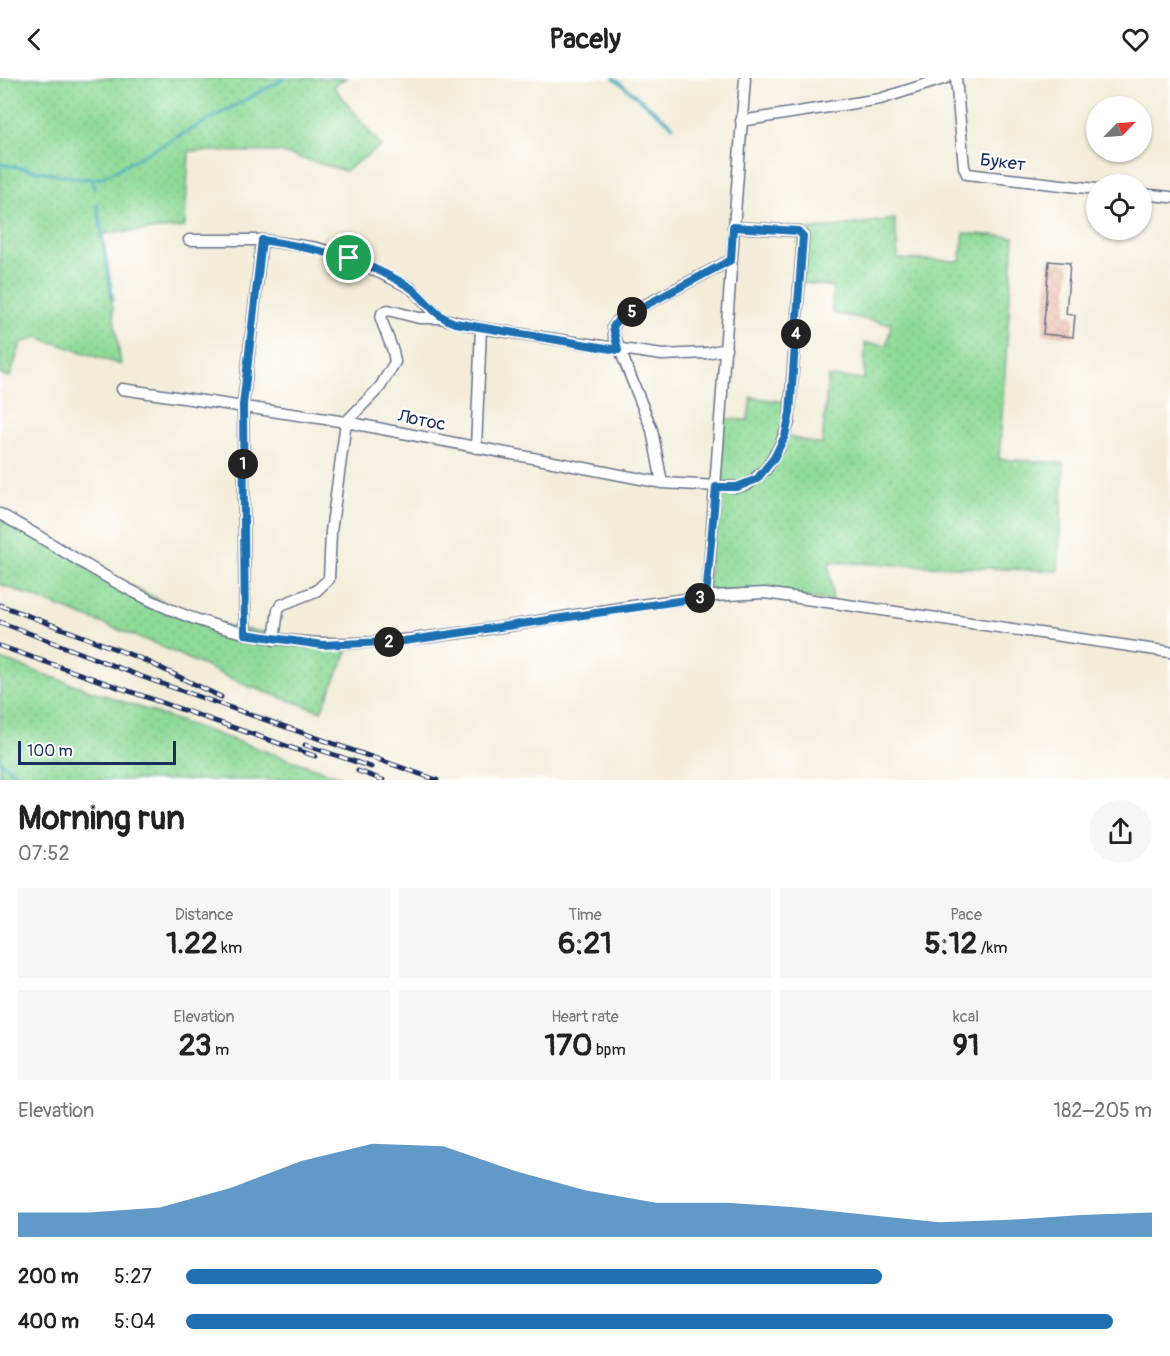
<!DOCTYPE html>
<html lang="en">
<head>
<meta charset="utf-8">
<style>
	:root { --surface:#fff; --page:#f6f6f6; --text:#222; --muted:#767676; --accent:#1f6fb2 }
	body { margin:0; font-family:Pangolin,sans-serif; background:var(--page); color:var(--text); height:100vh; display:flex; flex-direction:column; font-size:22px; white-space:nowrap }
	* { box-sizing:border-box; margin:0 }
	p { font-size:20px; color:var(--muted) }
	.icon { flex:none; width:33px; height:33px; fill:none; stroke:currentColor; stroke-width:2; stroke-linecap:round; stroke-linejoin:round }
	.map { position:relative; height:702px; overflow:hidden }
	.details { display:flex; flex-direction:column; background:var(--surface); flex:1 }
	.details>* { flex:none }
	.needle { width:39px; rotate:65deg }
	.fabs { position:absolute; left:1086px; top:18px; display:grid; gap:12px }
	.fabs a { display:grid; place-items:center; width:66px; height:66px; border-radius:50%; background:var(--surface); box-shadow:0 2px 4px #0004; font-size:30px }
	.scale { position:absolute; left:18px; bottom:15px; width:158px; box-sizing:border-box; padding-left:6px; border:3px solid #1b2f5e; border-top:0; font-size:16px; line-height:21px; white-space:nowrap; color:#1b2f5e; -webkit-text-stroke:4px #fff; paint-order:stroke }
	.pin { position:absolute; display:grid; place-items:center; width:51px; height:51px; color:#fff; margin:-26px; border:3px solid #fff; border-radius:50%; box-shadow:0 2px 6px #0007 }
	.km { position:absolute; width:30px; height:30px; margin:-15px; border-radius:50%; background:#222; color:#fff; font-size:16px; line-height:30px; text-align:center }
	.round { display:grid; place-items:center; flex:none; width:63px; height:63px; border-radius:32px; background:var(--page) }
	.headline { display:flex; align-items:center; justify-content:space-between; height:102px; padding:0 18px }
	h1 { font-size:33px; font-weight:700; line-height:45px }
	.metrics { display:grid; grid-template-columns:repeat(3,1fr); gap:9px; height:102px; padding:6px 18px }
	.metrics div { display:grid; align-content:center; border-radius:0px; background:var(--page); text-align:center }
	.metrics b { font-size:30px; font-weight:700 }
	.metrics small { font-size:16px; font-weight:400 }
	.metrics p { font-size:16px }
	.chart { height:168px; padding:12px 18px }
	.chart p { display:flex; justify-content:space-between }
	.chart svg { width:100%; height:108px; margin-top:6px; fill:var(--accent); opacity:.7 }
	ul { padding:0 18px; list-style:none; font-size:20px }
	li { display:grid; grid-template-columns:96px 72px 1fr; align-items:center; height:45px }
	li i { height:15px; border-radius:8px; background:var(--accent) }
	header { display:flex; justify-content:space-between; align-items:center; height:78px; padding:0 18px; background:var(--surface); font-size:27px; font-weight:700 }
	.map>svg:first-child { display:block }
	.grass { fill:url(#grass-dots); stroke:#54847a; stroke-width:1.5 }
	.lines { fill:none; stroke-linecap:round; stroke-linejoin:round }
	.stream { stroke:#3ea9bd; stroke-width:3 }
	.building { fill:url(#building-cross-hatch) }
	.minor-casing { stroke:#677189; stroke-width:13 }
	.minor { stroke:#fff; stroke-width:10 }
	.rail-casing { stroke:#1b2f5e; stroke-width:5 }
	.rail { stroke:#fff; stroke-width:3; stroke-dasharray:9; stroke-linecap:butt }
	.route-casing { stroke:#fff; stroke-width:12 }
	.route { stroke:#1f6fb2; stroke-width:8 }
	.labels { text-anchor:middle; stroke-width:4.5; stroke-linejoin:round; paint-order:stroke }
	.street-label { font-size:18px; fill:#1b2f5e; stroke:#fff }
</style>
</head>
<body>
<header><svg class="icon" aria-label="back" viewBox="0 0 24 24"><path d="M15 5l-7 7 7 7"/></svg>Pacely<svg class="icon" aria-label="heart" viewBox="0 0 24 24"><path d="M12 20l-8-8c-3-5 5-10 8-4 3-6 11-1 8 4z"/></svg></header>
<div class="map">
<svg width="1170" height="702" viewBox="0 0 1170 702">
	<defs>
		<pattern id="grass-dots" width="8" height="8" patternUnits="userSpaceOnUse" patternTransform="scale(1.5)"><rect width="8" height="8" fill="#8eda97"/><path d="M2 2h.1M6 6h.1" fill="none" stroke="#7abb85" stroke-width="1.8" stroke-linecap="round"/></pattern>
		<pattern id="building-cross-hatch" width="8" height="8" patternUnits="userSpaceOnUse" patternTransform="scale(1.5)"><rect width="8" height="8" fill="#eab29c"/><path d="M0 0l8 8M0 8l8-8" fill="none" stroke="#c89989"/></pattern>
	</defs>
	<rect width="100%" height="100%" fill="#fff"/>
	<filter id="ink" filterUnits="userSpaceOnUse"><feTurbulence type="fractalNoise" baseFrequency=".0167" numOctaves="2"/><feDisplacementMap in="SourceGraphic" scale="12" xChannelSelector="R" yChannelSelector="G"/><feConvolveMatrix kernelMatrix="1 2 1 2 8 2 1 2 1" color-interpolation-filters="sRGB"/></filter>
	<filter id="wash" filterUnits="userSpaceOnUse"><feTurbulence type="fractalNoise" baseFrequency=".008" numOctaves="4" result="noise"/><feDisplacementMap in="SourceGraphic" scale="24" xChannelSelector="R" yChannelSelector="G"/><feGaussianBlur stdDeviation="1.35" result="paint"/><feColorMatrix in="noise" values="0 0 0 0 0 0 0 0 0 0 0 0 0 0 0 0 0 1.4 0 .05"/><feComposite in="paint" operator="in"/></filter>
	<g filter="url(#wash)">
		<rect width="100%" height="100%" fill="#f3ecd8"/>
		<path class="grass" d="M 0,0 L 346,0 L 333,8 L 381,68 L 345,93 L 279,74 L 189,73 L 185,149 L 102,156 L 121,287 L 37,259 L 21,265 L 10,299 L 0,296 Z
			M 895,141 L 898,181 L 960,183 L 964,155 L 1014,159 L 999,381 L 1064,385 L 1058,493 L 829,484 L 833,523 L 790,517 L 707,519 L 721,341 L 748,342 L 751,319 L 791,325 L 785,358 L 822,367 L 828,299 L 864,301 L 865,265 L 887,267 L 891,246 L 832,235 L 833,209 L 800,204 L 798,153 Z
			M 0,436 L 61,472 L 204,545 L 350,567 L 321,633 L 248,608 L 156,566 L 0,506 Z
			M 0,581 L 349,702 L 0,702 Z"/>
		<g class="lines">
			<path class="stream" d="M 614,0 L 673,48
				M 0,86 L 82,101 L 101,100 L 286,0
				M 92,101 L 94,111
				M 97,127 L 113,222
				M 0,683 L 24,702"/>
		</g>
		<g id="blocks">
			<path class="building" d="M 1049,183 L 1070,185 L 1066,236 L 1075,237 L 1073,259 L 1043,256 Z"/>
		</g>
	</g>
	<g filter="url(#ink)">
		<use href="#blocks" fill-opacity="0" stroke="#677189" stroke-width="1.5"/>
		<g class="lines">
			<defs>
				<path id="minor" d="M 956,0 L 964,89 L 967,96 L 1096,111
					M 741,43 L 880,21 L 946,0
					M 1142,116 L 1170,119
					M 189,162 L 262,162 L 317,170 L 349,180 L 411,210 L 440,240 L 481,250 L 662,277 L 707,275 L 726,271
					M 122,311 L 346,344 L 662,405 L 737,409 L 747,407 L 766,391 L 780,368 L 789,344 L 803,158 L 798,153 L 733,149
					M 476,370 L 481,250
					M 662,405 L 652,352 L 614,257 L 613,249 L 618,242 L 628,236 L 731,182
					M 0,436 C 68,473 129,520 204,544 C 302,576 382,566 482,552 C 575,538 671,518 765,515 L 1170,574
					M 707,519 L 745,0
					M 245,556 L 243,327 L 262,162
					M 274,562 L 278,532 L 281,527 L 316,513 L 329,501 L 331,454 L 346,344 L 380,309 L 395,284 L 393,273 L 381,241 L 382,235 L 388,232 L 419,240 L 440,240"/>
			</defs>
			<use href="#minor" class="minor-casing"/>
			<use href="#minor" class="minor"/>
			<defs>
				<path id="rail" d="M 0,527 L 142,581 L 221,619
					M 0,544 L 140,598 L 437,702
					M 0,568 L 315,678
					M 305,667 L 371,689
					M 358,693 L 383,702"/>
			</defs>
			<use href="#rail" class="rail-casing"/>
			<use href="#rail" class="rail"/>
		</g>
	</g>
	<g class="lines" filter="url(#ink)">
		<defs>
			<path id="route" d="M 733,149 L 798,153 L 803,158 L 790,335 L 785,358 L 774,380 L 757,401 L 737,409 L 716,409 L 706,519 L 404,563 L 322,567 L 245,556 L 243,327 L 262,162 C 314,170 362,180 408,208 C 427,220 431,237 455,245 L 618,272 L 613,249 L 618,242 L 731,182 Z"/>
		</defs>
		<use href="#route" class="route-casing"/>
		<use href="#route" class="route"/>
	</g>
	<g class="labels">
		<g class="street-label">
			<text transform="translate(1003 84) rotate(7)" y="6">Букет</text>
			<text transform="translate(422 342) rotate(11)" y="6">Лотос</text>
		</g>
	</g>
</svg>
<div class="fabs">
<a><svg class="needle" viewBox="-14 -14 28 28"><path d="M0-13l5 13h-10z" fill="#e53935"/><path d="M0 13l5-13h-10z" fill="#767676"/></svg></a>
<a><svg class="icon" aria-label="locate" viewBox="0 0 24 24"><circle cx="12" cy="12" r="6"/><path d="M12 2v4M12 18v4M2 12h4M18 12h4"/></svg></a>
</div>
<div class="scale">100 m</div>
<div class="pin" style="left:349px;top:180px;background:#1e9e55"><svg class="icon" aria-label="arrive" viewBox="0 0 24 24"><path d="M6 21V4h12l-3 4 3 4H6"/></svg></div>
<b class="km" style="left:243px;top:386px">1</b>
<b class="km" style="left:389px;top:564px">2</b>
<b class="km" style="left:700px;top:520px">3</b>
<b class="km" style="left:796px;top:256px">4</b>
<b class="km" style="left:632px;top:234px">5</b>
</div>
<section class="details">
<div class="headline"><div><h1>Morning run</h1><p>07:52</p></div><a class="round"><svg class="icon" aria-label="share" viewBox="0 0 24 24"><path d="M12 15V3M7 8l5-5 5 5M5 13v7h14v-7"/></svg></a></div>
<div class="metrics">
<div><p>Distance</p><b>1.22<small> km</small></b></div>
<div><p>Time</p><b>6:21</b></div>
<div><p>Pace</p><b>5:12<small> /km</small></b></div>
</div>
<div class="metrics">
<div><p>Elevation</p><b>23<small> m</small></b></div>
<div><p>Heart rate</p><b>170<small> bpm</small></b></div>
<div><p>kcal</p><b>91</b></div>
</div>
<div class="chart"><p><span>Elevation</span>182–205 m</p>
<svg viewBox="0 0 160 44" preserveAspectRatio="none"><path d="M0 44V34L10 34L20 32L30 24L40 13L50 6L60 7L70 17L80 25L90 30L100 30L110 32L120 35L130 38L140 37L150 35L160 34V44z"/></svg>
</div>
<ul>
<li><b>200 m</b>5:27<i style="width:72%"></i></li>
<li><b>400 m</b>5:04<i style="width:96%"></i></li>
</ul>
</section>
</body>
</html>
